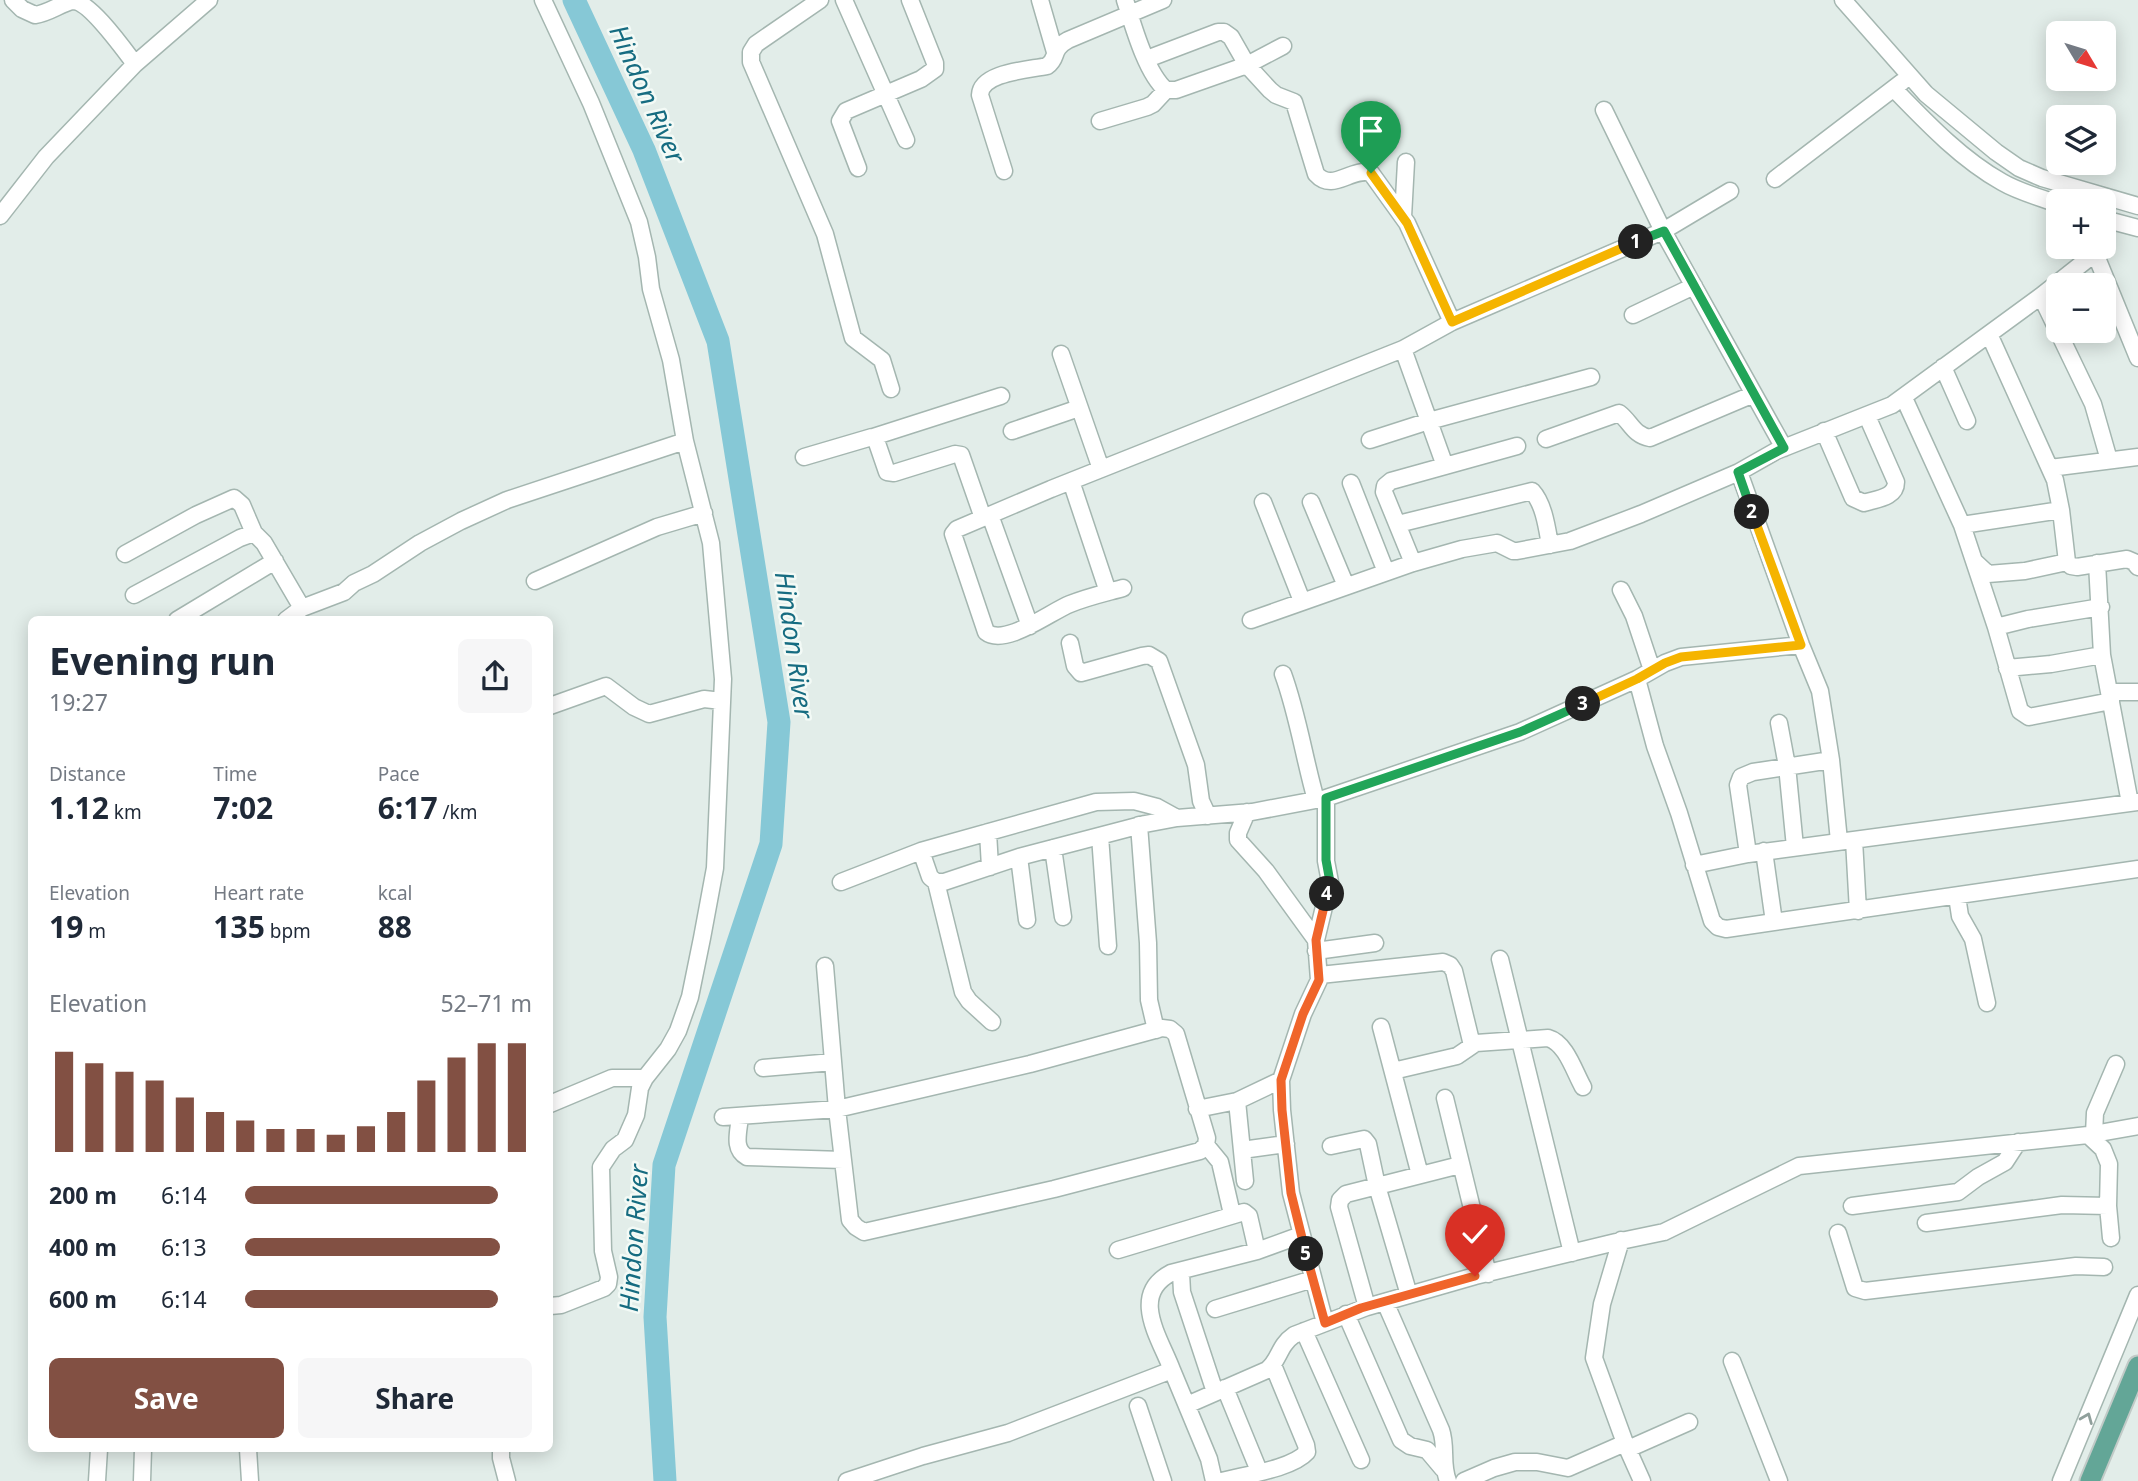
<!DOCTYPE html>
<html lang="en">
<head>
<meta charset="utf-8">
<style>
	:root { --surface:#fff; --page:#f6f6f7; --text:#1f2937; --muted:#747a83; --accent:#825043 }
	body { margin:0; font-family:"Noto Sans",sans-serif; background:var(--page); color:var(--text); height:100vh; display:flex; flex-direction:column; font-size:26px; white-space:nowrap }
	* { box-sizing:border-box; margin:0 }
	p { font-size:23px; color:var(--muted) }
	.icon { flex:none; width:38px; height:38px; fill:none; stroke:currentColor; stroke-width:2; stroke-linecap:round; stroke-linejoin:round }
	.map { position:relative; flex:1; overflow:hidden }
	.drawer { position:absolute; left:28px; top:616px; width:525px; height:836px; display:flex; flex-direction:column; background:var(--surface); border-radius:10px; box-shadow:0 4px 18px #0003 }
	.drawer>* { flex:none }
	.needle { width:46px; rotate:128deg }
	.controls { position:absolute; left:2046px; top:21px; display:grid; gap:14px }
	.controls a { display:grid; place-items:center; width:70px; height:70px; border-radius:10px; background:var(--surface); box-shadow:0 4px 18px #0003; font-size:35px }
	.pin { position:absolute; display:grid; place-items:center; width:60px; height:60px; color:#fff; margin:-72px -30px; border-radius:50% 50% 50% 0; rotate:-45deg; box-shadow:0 0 7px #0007 }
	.pin .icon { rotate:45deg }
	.km { position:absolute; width:35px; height:35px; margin:-18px; border-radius:50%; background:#222; color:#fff; font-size:19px; line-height:35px; text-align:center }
	.round { display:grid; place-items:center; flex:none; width:74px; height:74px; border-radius:10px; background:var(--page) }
	.head { display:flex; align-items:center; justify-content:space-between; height:119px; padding:0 21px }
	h1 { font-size:38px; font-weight:700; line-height:52px }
	.stats { display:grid; grid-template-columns:repeat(3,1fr); gap:10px; height:119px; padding:7px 21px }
	.stats div { display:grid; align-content:center }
	.stats b { font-size:30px; font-weight:700 }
	.stats small { font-size:19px; font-weight:400 }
	.stats p { font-size:19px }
	.chart { height:196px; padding:14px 21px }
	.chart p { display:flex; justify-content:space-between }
	.chart svg { width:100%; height:126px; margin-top:7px; stroke:var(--accent); stroke-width:6 }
	.action { display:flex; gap:14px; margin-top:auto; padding:14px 21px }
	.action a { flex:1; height:80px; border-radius:10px; background:var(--accent); color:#fff; font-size:28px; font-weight:700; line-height:80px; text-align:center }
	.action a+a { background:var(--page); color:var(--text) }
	ul { padding:0 21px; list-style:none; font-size:23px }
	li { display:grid; grid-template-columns:112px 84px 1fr; align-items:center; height:52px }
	li i { height:18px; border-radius:9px; background:var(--accent) }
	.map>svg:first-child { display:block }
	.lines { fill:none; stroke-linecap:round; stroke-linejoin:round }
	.river { stroke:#86c8d6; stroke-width:23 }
	.minor-casing { stroke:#a4b6b0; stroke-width:19 }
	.major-casing { stroke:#c1cac7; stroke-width:23 }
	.minor { stroke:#fff; stroke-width:16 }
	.major { stroke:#63a697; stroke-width:19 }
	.oneway { stroke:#90a09c }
	.split-1-casing { stroke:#fff; stroke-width:14 }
	.split-2-casing { stroke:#fff; stroke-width:14 }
	.split-3-casing { stroke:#fff; stroke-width:14 }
	.split-4-casing { stroke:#fff; stroke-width:14 }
	.split-5-casing { stroke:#fff; stroke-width:14 }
	.split-6-casing { stroke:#fff; stroke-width:14 }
	.split-1 { stroke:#f5b400; stroke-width:9 }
	.split-2 { stroke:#22a559; stroke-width:9 }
	.split-3 { stroke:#f5b400; stroke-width:9 }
	.split-4 { stroke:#22a559; stroke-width:9 }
	.split-5 { stroke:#f0652b; stroke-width:9 }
	.split-6 { stroke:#f0652b; stroke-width:9 }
	.labels { text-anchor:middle; stroke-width:5; stroke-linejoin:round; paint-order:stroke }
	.water-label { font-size:26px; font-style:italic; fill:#166c81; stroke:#f3faf6 }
</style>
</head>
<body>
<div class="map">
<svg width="2138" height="1481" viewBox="0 0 2138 1481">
	<rect width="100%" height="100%" fill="#e2ede9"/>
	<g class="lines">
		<path class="river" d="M 574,0 L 644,150 L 718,341 L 779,722 L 771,844 L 664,1165 L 655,1317 L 665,1481"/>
		<defs>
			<path id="minor" d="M 13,0 L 22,9 L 35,15 C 49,13 60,4 72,1 C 89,0 125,51 135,64
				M 543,0 L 591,103 L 639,222 L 647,257 L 651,289 L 671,360 L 685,441 L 711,543 L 723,679 L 715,868 L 702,938 L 690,997 L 678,1031 L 668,1049 L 645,1078 L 640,1088 L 636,1115 L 625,1140 L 613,1149 L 601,1167 L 603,1251 L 609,1277 L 608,1284 L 604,1288 L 561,1305 L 550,1306
				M 820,0 L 756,44 L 751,52 L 751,62 L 825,234 L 853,338 L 882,360 L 891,389
				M 844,0 L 906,140
				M 1040,0 L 1055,52
				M 1125,0 C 1133,25 1146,73 1166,90 L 1176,90 L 1247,65 L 1283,46
				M 1843,0 L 1926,94 L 1996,152 L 2019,168 L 2042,178 L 2138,206
				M 1147,59 L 1218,32 L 1224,32 L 1231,37 L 1247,65 L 1270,90 L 1276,95 L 1294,102 L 1316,174 C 1333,193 1351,167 1371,173 L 1407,223 L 1452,322
				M 1894,89 C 1926,122 1961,159 2002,182 C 2019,192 2039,197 2058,204
				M 1604,110 L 1663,231 L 1784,448
				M 1100,121 L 1147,107 L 1153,104 L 1166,90
				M 858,168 L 840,121 L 846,111 L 921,79 L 935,69 L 935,63 L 910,0
				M 1004,171 L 980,95 C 981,72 1029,70 1047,66 C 1059,58 1050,50 1068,40 L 1163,0
				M 1775,179 L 1902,82
				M 0,216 L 46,157 L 135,64 L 209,0
				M 1403,217 L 1406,162
				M 2104,219 L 2138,228
				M 2095,253 L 2138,358
				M 2041,296 L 2093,404 L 2109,460
				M 1633,315 L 1694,286
				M 1989,334 L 2055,480 L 2061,510 L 2067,562 L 2071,566 L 2077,567 L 2127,559 L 2134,562 L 2138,567
				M 1403,349 L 1445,466
				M 1061,354 L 1101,469
				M 1943,367 L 1967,421
				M 1904,398 L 1962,525 L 1996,627 L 2020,711 L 2029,717 L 2111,701
				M 1012,431 L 1079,408
				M 1824,431 L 1853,498 L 1864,503 C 1876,499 1896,498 1896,482 L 1867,416
				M 873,437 L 1001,396
				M 1546,439 L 1619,413 C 1631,422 1633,435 1650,438 L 1754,394
				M 1370,440 L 1429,421 L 1591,377
				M 804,457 L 872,437 L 876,440 L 887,472 L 894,473 L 955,454 L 961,455 L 983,518
				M 2050,468 L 2138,457
				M 1739,472 L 1801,645 L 1820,691 L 1831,760 L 1839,841
				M 1071,481 L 1108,592
				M 1351,483 L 1386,572
				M 1263,502 L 1302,601
				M 1311,502 L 1346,586
				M 990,515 L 1030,626
				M 1398,524 L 1532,491 C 1544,504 1547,528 1550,545
				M 1962,525 L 2061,510
				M 125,554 L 196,515 L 234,498 L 242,505 L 254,533
				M 1975,562 L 1988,574 L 2025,571 L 2067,562
				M 1413,563 L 1384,492 L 1385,486 L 1391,481 L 1517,446
				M 2097,563 L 2102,655 L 2130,803
				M 535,581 L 657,527 L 704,513
				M 1123,588 C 1105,593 1087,597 1070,604 C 1050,612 1005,647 986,632 L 953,534 L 957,529 L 1051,489 L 1403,349 L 1452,322 L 1663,231 L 1730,191
				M 1621,590 L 1634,616 L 1652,670
				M 134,595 L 240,538 L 254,533 L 264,543 L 302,608
				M 177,620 L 275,561
				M 286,620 L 302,608 L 344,592 L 354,583 L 373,574 L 420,543 L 461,521 L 507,500 L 685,441
				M 1251,620 L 1413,563 L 1462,549 L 1497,543 L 1513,551 L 1517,551 L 1570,541 L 1641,514 L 1739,472 L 1776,451 L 1892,405 L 2041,296 L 2103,247
				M 1996,627 L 2028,619 L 2101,607
				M 1070,643 L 1075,666 L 1081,673 L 1142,656 L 1149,655 L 1159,661 L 1196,765 L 1201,801 L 1208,816
				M 2007,668 L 2051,664 L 2102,655
				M 1283,674 C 1298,715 1304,758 1316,800
				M 1637,679 L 1655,746 L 1679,813 L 1712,921 L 1718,927 L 1726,929 L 2138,869
				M 2110,692 L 2138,692
				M 550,706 L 606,686 L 634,707 L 649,714 L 704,699 L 722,701
				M 1779,723 L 1787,766 L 1795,847
				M 1247,812 L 1238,833 L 1238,840 L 1266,871 L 1316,940
				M 1139,825 L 1148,943 L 1149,1000 L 1156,1030
				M 988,832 L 990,867
				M 1100,836 L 1108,946
				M 1854,840 L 1858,911
				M 1053,848 L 1063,917
				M 921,851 L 930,877 L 936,882 L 944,882 L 1019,857 L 1145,824 L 1177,818 L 1252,812 L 1326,798 L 1520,732 L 1637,679 L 1665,663 L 1681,657 L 1801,645
				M 1764,851 L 1774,922
				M 1748,854 L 1738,785 L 1741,777 L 1753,772 L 1831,760
				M 1019,857 L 1027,920
				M 1694,865 L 1748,854 L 2138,802
				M 841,882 L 921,851 L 1096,802 L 1134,801 L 1157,807 L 1177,818
				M 936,882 L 963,992 L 969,1001 L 992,1022
				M 1957,896 L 1960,916 L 1973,939 L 1987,1003
				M 1316,951 L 1375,943
				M 1500,959 L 1572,1253
				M 1320,975 L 1443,962 L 1450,965 L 1454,971 L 1471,1041 L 1476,1043 L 1548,1038 C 1566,1043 1574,1071 1583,1087
				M 1381,1027 L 1420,1175
				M 763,1068 L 833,1062
				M 1393,1071 L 1457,1056 L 1476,1043
				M 1445,1098 L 1488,1274
				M 550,1104 L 612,1078 L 645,1078
				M 1197,1109 L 1237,1101
				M 740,1116 C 739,1131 732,1149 747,1157 L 843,1160
				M 723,1117 L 837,1109 L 1030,1064 L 1162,1028 L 1170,1029 L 1176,1034 L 1207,1138 L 1206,1145 L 1200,1151 L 1054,1189 L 864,1232 L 856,1227 L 850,1220 L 837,1109 L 825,966
				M 2094,1134 L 2095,1113 L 2116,1064
				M 2088,1135 L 2103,1149 L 2109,1164 L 2108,1206 L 2111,1238
				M 1206,1145 L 1220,1162 L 1232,1214
				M 1331,1146 L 1364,1139 L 1368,1144 L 1377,1186 L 1409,1295
				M 1242,1150 L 1286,1144
				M 1245,1181 L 1237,1101 L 1281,1080
				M 1852,1206 L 1958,1192 L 1978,1177 L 2005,1162 L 2018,1142
				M 1926,1223 L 2062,1205 L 2108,1206
				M 1838,1233 L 1855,1288 L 1865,1291 L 2076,1266 L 2104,1267
				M 1621,1240 L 1602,1304 L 1594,1358 L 1625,1443 L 1642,1481
				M 1118,1250 L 1244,1212 L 1249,1216 L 1257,1251
				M 1181,1273 L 1182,1292 L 1215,1392
				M 1385,1302 L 1441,1430 C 1447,1447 1441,1464 1448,1481
				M 1367,1307 L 1339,1207 L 1340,1200 L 1346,1194 L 1460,1165
				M 1215,1309 L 1313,1279
				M 1346,1314 L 1401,1440 L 1410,1446 L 1427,1450 L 1443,1469
				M 1325,1323 L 1291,1193 L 1282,1110 L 1281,1080 L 1303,1014 L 1319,980 L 1316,940 L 1330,882 L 1326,861 L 1326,798
				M 1304,1331 L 1361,1460
				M 1732,1361 L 1779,1481
				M 1172,1370 L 1209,1459 L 1214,1481
				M 1225,1388 L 1259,1471
				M 1187,1405 L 1267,1370 C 1280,1360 1278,1346 1294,1335 L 1367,1307 L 1475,1276 L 1616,1242 L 1664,1232 L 1799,1166 L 2088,1135 L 2138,1126
				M 1138,1406 L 1163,1481
				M 248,1449 L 250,1481
				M 501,1449 L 501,1458 L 507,1481
				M 1628,1449 L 1689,1422
				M 97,1481 L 99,1449
				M 142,1481 L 143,1449
				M 847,1481 L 923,1456 L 1008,1433 L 1172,1370 C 1160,1338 1129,1295 1171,1273 L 1257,1251 L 1301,1235
				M 1222,1481 C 1244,1475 1292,1469 1307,1452 L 1306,1445 L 1273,1365
				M 1464,1481 L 1494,1468 L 1515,1462 L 1537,1462 L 1568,1468 L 1625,1443
				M 2061,1481 L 2138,1295"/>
			<path id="major" d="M 2090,1481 L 2138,1366"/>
		</defs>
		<use href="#minor" class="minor-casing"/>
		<use href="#major" class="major-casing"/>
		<use href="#minor" class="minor"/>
		<use href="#major" class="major"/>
	</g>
	<defs><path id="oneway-chevron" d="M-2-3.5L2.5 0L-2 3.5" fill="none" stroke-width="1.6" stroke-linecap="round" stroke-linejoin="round" transform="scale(1.75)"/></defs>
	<use class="oneway" href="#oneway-chevron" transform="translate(2087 1418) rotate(-68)"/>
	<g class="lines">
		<defs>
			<path id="split-1" d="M 1371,173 L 1407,223 L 1452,322 L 1636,242"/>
			<path id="split-2" d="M 1636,242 L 1664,231 L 1784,448 L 1738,472 L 1752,512"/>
			<path id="split-3" d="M 1583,704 L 1637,679 L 1665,663 L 1681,657 L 1801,645 L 1752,512"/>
			<path id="split-4" d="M 1327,894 L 1330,882 L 1326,860 L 1326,798 L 1520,732 L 1583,704"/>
			<path id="split-5" d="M 1306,1254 L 1291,1193 L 1282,1110 L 1281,1080 L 1303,1014 L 1319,980 L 1316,940 L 1327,894"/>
			<path id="split-6" d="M 1306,1254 L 1325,1323 L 1361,1308 L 1475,1276"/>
		</defs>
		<use href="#split-1" class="split-1-casing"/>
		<use href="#split-2" class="split-2-casing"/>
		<use href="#split-3" class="split-3-casing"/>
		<use href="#split-4" class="split-4-casing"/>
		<use href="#split-5" class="split-5-casing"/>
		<use href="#split-6" class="split-6-casing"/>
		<use href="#split-1" class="split-1"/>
		<use href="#split-2" class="split-2"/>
		<use href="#split-3" class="split-3"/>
		<use href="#split-4" class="split-4"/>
		<use href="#split-5" class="split-5"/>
		<use href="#split-6" class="split-6"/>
	</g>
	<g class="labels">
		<g class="water-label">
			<text transform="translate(647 94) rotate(66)" y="9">Hindon River</text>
			<text transform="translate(794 645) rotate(82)" y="9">Hindon River</text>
			<text transform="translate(634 1238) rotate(-86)" y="9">Hindon River</text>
		</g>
	</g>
</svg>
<div class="controls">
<a><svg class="needle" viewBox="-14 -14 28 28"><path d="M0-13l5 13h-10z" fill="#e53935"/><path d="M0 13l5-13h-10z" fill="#747a83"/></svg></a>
<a><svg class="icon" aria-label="layers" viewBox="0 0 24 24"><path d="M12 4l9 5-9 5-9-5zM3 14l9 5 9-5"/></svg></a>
<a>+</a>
<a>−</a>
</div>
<div class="pin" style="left:1371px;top:173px;background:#1e9e55"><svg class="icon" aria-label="arrive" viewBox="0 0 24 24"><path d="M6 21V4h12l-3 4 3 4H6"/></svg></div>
<div class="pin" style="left:1475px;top:1276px;background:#d93025"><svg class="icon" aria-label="check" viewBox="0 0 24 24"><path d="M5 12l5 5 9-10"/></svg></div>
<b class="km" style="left:1636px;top:242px">1</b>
<b class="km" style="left:1752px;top:512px">2</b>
<b class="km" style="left:1583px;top:704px">3</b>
<b class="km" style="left:1327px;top:894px">4</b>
<b class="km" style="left:1306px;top:1254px">5</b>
<section class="drawer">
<div class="head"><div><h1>Evening run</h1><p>19:27</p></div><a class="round"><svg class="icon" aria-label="share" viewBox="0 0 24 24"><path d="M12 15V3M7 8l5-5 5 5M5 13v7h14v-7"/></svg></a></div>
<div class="stats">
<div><p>Distance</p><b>1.12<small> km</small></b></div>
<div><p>Time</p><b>7:02</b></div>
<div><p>Pace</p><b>6:17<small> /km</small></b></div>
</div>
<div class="stats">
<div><p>Elevation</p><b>19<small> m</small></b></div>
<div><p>Heart rate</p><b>135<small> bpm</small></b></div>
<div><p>kcal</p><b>88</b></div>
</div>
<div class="chart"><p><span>Elevation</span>52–71 m</p>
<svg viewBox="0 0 160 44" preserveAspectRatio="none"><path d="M5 44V9M15 44V13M25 44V16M35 44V19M45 44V25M55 44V30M65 44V33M75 44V36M85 44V36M95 44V38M105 44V35M115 44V30M125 44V19M135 44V11M145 44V6M155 44V6"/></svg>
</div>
<ul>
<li><b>200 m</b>6:14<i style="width:88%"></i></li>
<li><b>400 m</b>6:13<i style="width:89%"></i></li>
<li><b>600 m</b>6:14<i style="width:88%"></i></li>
</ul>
<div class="action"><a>Save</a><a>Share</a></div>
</section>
</div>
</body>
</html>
